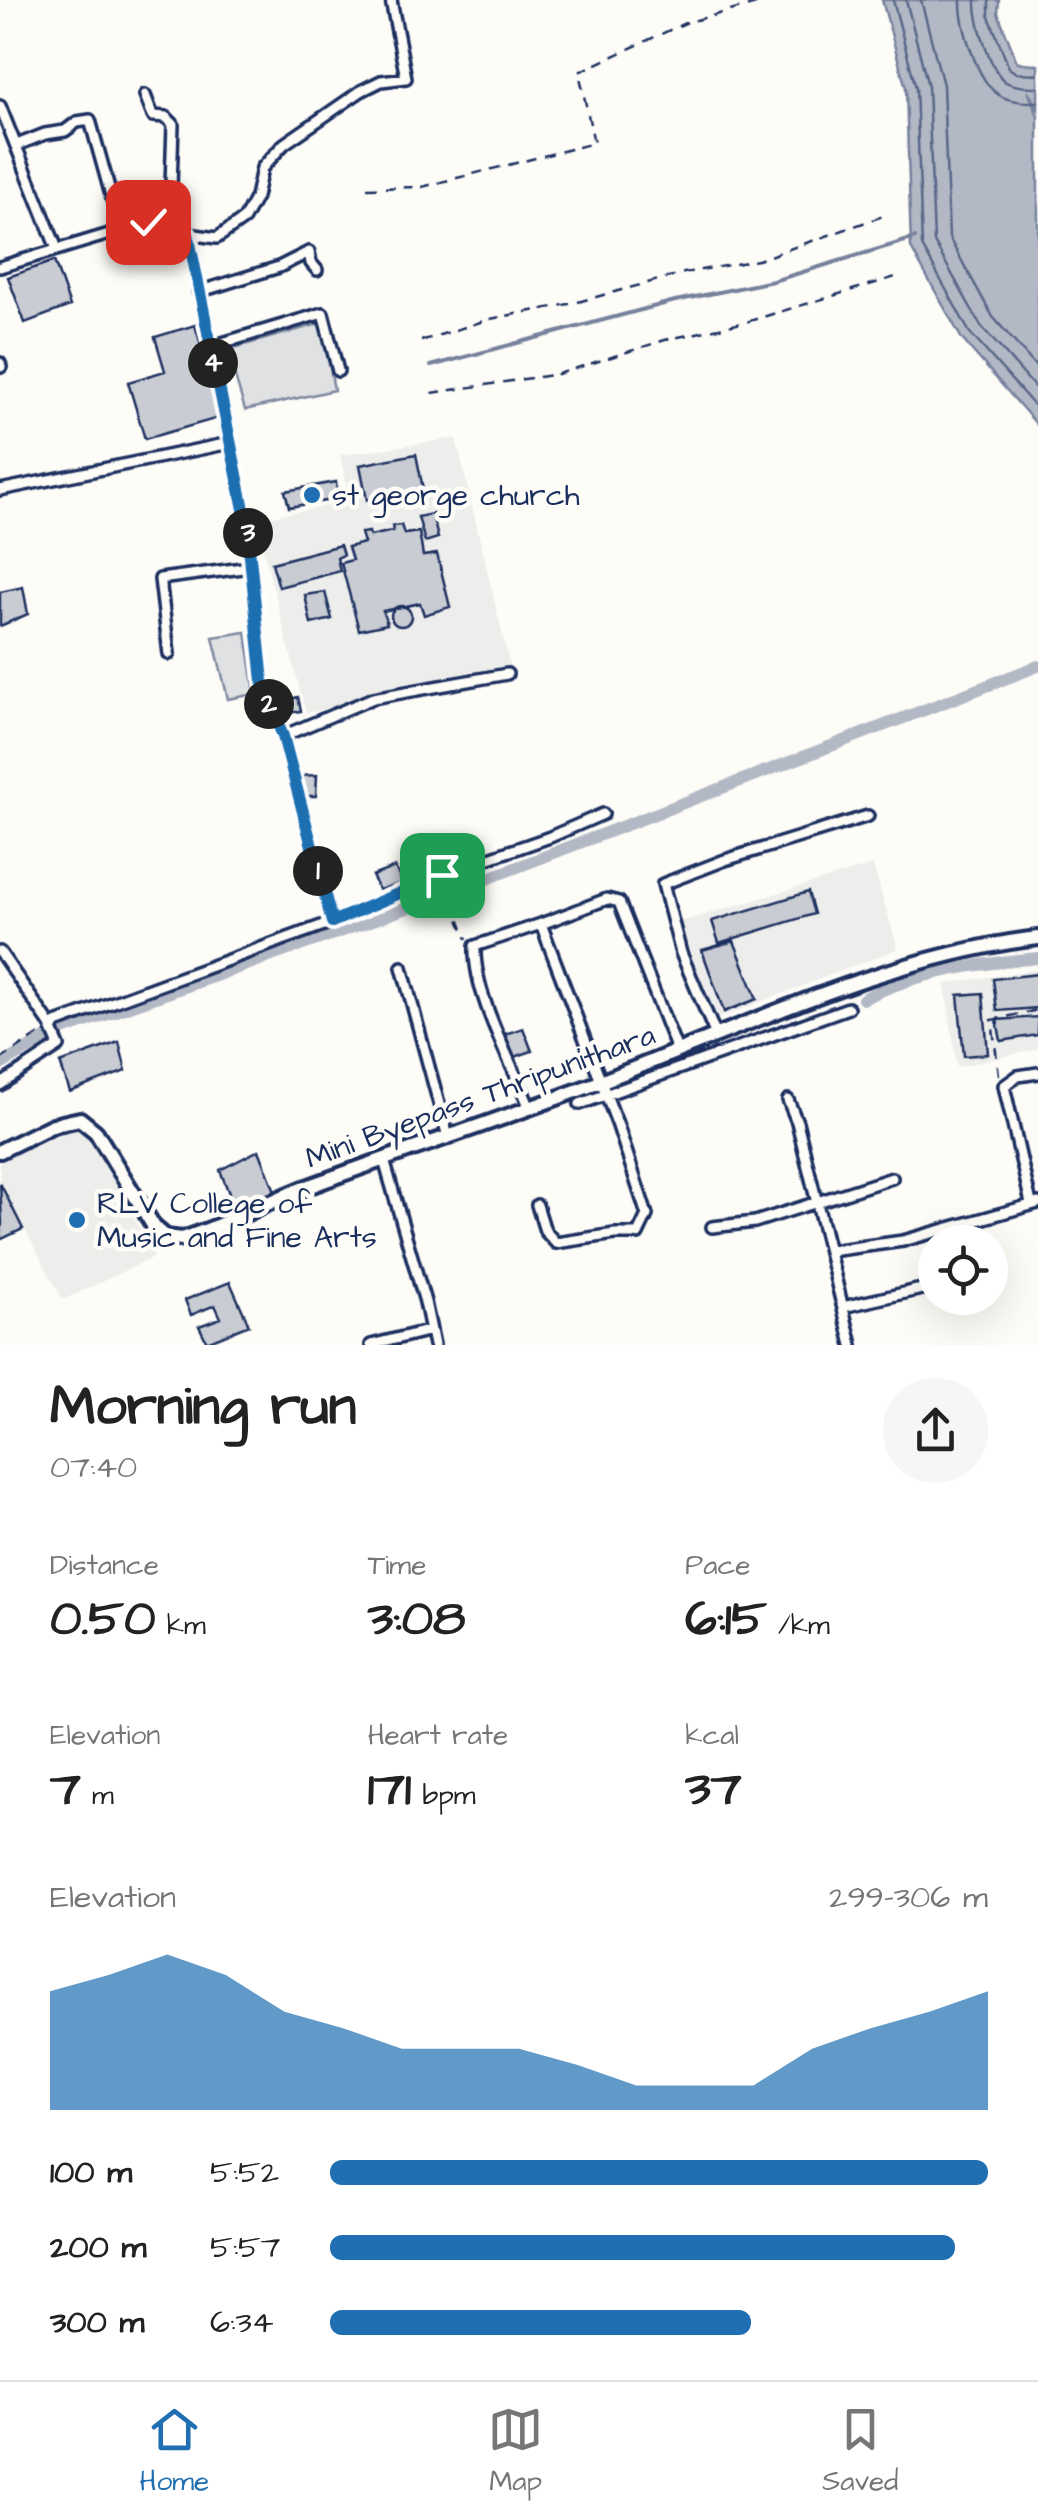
<!DOCTYPE html>
<html lang="en">
<head>
<meta charset="utf-8">
<style>
	:root { --surface:#fff; --page:#f6f6f6; --text:#222; --muted:#767676; --line:#e0e0e0; --accent:#1f6fb2 }
	body { margin:0; font-family:"Architects Daughter",sans-serif; background:var(--page); color:var(--text); height:100vh; display:flex; flex-direction:column; font-size:38px; white-space:nowrap }
	* { box-sizing:border-box; margin:0 }
	p { font-size:32px; color:var(--muted) }
	.icon { flex:none; width:55px; height:55px; fill:none; stroke:currentColor; stroke-width:2; stroke-linecap:round; stroke-linejoin:round }
	.map { position:relative; height:1345px; overflow:hidden }
	.drawer { display:flex; flex-direction:column; background:var(--surface); flex:1 }
	.drawer>* { flex:none }
	.fabs { position:absolute; left:918px; top:1225px; display:grid; gap:20px }
	.fabs a { display:grid; place-items:center; width:90px; height:90px; border-radius:50%; background:var(--surface); box-shadow:0 10px 40px #0002; font-size:50px }
	.pin { position:absolute; display:grid; place-items:center; width:85px; height:85px; color:#fff; margin:-42px; border-radius:20px; box-shadow:0 5px 15px #0006 }
	.km { position:absolute; width:50px; height:50px; margin:-25px; border-radius:50%; background:#222; color:#fff; font-size:28px; line-height:50px; text-align:center }
	.round { display:grid; place-items:center; flex:none; width:105px; height:105px; border-radius:52px; background:var(--page) }
	.head { display:flex; align-items:center; justify-content:space-between; height:170px; padding:0 50px }
	h1 { font-size:55px; font-weight:800; line-height:75px }
	.figures { display:grid; grid-template-columns:repeat(3,1fr); gap:15px; height:170px; padding:10px 50px }
	.figures div { display:grid; align-content:center }
	.figures b { font-size:50px; font-weight:800 }
	.figures small { font-size:28px; font-weight:400 }
	.figures p { font-size:28px }
	.chart { height:280px; padding:20px 50px }
	.chart p { display:flex; justify-content:space-between }
	.chart svg { width:100%; height:180px; margin-top:10px; fill:var(--accent); opacity:.7 }
	ul { padding:0 50px; list-style:none; font-size:32px }
	li { display:grid; grid-template-columns:160px 120px 1fr; align-items:center; height:75px }
	li i { height:25px; border-radius:12px; background:var(--accent) }
	.tab-bar { display:flex; justify-content:space-around; align-items:center; height:140px; border-top:2px solid var(--line); background:var(--surface); font-size:28px; color:var(--muted) }
	.tab-bar a { display:grid; justify-items:center; gap:5px }
	.tab-bar .active { color:var(--accent) }
	.map>svg:first-child { display:block }
	.built { fill:#edeeec }
	.green { fill:#e0e1e3; stroke:#7e88a0; stroke-width:2.5 }
	.water { fill:#b3b8c5; stroke:#76819c; stroke-width:2.5 }
	.lines { fill:none; stroke-linecap:round; stroke-linejoin:round }
	.shore { stroke:#586687; stroke-width:2.5 }
	.stream { stroke:#76819c; stroke-width:4 }
	.canal { stroke:#b3b8c5; stroke-width:12 }
	.building { fill:#c9ccd3; stroke:#1b2f5e; stroke-width:2.5 }
	.street-casing { stroke:#1b2f5e; stroke-width:16 }
	.secondary-casing { stroke:#1b2f5e; stroke-width:20 }
	.path { stroke:#1b2f5e; stroke-width:2.5; stroke-dasharray:10 8; stroke-linecap:butt }
	.street { stroke:#fdfcf7; stroke-width:9 }
	.secondary { stroke:#fdfcf7; stroke-width:12 }
	.route-casing { stroke:#fff; stroke-width:20 }
	.route { stroke:#1f6fb2; stroke-width:12 }
	.poi-dot { fill:#1f6fb2; stroke:#fdfcf7; stroke-width:4 }
	.labels { text-anchor:middle; stroke-width:9; stroke-linejoin:round; paint-order:stroke }
	.poi-label { font-size:30px; fill:#1b2f5e; stroke:#fdfcf7; text-anchor:start }
	.street-label { font-size:30px; fill:#1b2f5e; stroke:#fdfcf7 }
</style>
</head>
<body>
<div class="map">
<svg width="1038" height="1345" viewBox="0 0 1038 1345">
	<rect width="100%" height="100%" fill="#fdfcf7"/>
	<filter id="ink" filterUnits="userSpaceOnUse"><feTurbulence type="fractalNoise" baseFrequency=".01" numOctaves="2"/><feDisplacementMap in="SourceGraphic" scale="20" xChannelSelector="R" yChannelSelector="G"/><feConvolveMatrix kernelMatrix="1 2 1 2 8 2 1 2 1" color-interpolation-filters="sRGB"/></filter>
	<g filter="url(#ink)">
		<path class="built" d="M 456,438 L 512,675 L 306,713 L 255,519 L 350,502 L 340,455 Z
			M 873,865 L 898,949 L 714,1020 L 680,922 Z
			M 1038,969 L 1038,1049 L 957,1067 L 945,984 Z
			M 76,1127 L 100,1150 L 154,1257 L 63,1300 L 0,1183 L 0,1162 Z"/>
		<path class="green" d="M 322,323 L 334,390 L 245,410 L 227,350 Z
			M 246,632 L 255,694 L 228,699 L 213,637 Z"/>
		<path class="water" d="M 882,0 L 999,0 L 998,13 L 1017,62 L 1038,65 L 1038,109 L 1028,91 L 1038,116 L 1038,426 L 962,339 L 911,248 L 906,88 Z"/>
		<g class="lines">
			<path class="shore" d="M 893,0 L 916,88 L 922,246 L 970,333 L 1038,410
				M 906,0 L 928,86 L 934,242 L 981,326 L 1038,391
				M 921,0 L 943,85 L 949,238 L 993,317 L 1038,369
				M 961,0 C 960,24 977,82 999,95 C 1010,102 1025,102 1038,102
				M 976,0 C 975,18 990,72 1006,82 C 1015,87 1028,87 1038,87
				M 989,0 L 989,16 L 1009,68 L 1016,73 L 1038,74"/>
			<path class="stream" d="M 431,366 L 675,301 L 773,281 L 915,238"/>
			<path class="canal" d="M 863,999 C 917,971 978,964 1038,958
				M 0,1065 L 57,1032 L 463,888 L 1038,666"/>
		</g>
		<path class="building" d="M 54,261 L 70,306 L 25,323 L 8,277 Z
			M 54,261 L 70,306 L 25,323 L 8,277 Z
			M 195,325 L 222,417 L 145,439 L 128,382 L 165,371 L 155,337 Z
			M 416,454 L 423,489 L 367,500 L 360,465 Z
			M 336,482 L 338,499 L 289,507 L 285,491 Z
			M 432,514 L 438,538 L 425,542 L 418,517 Z
			M 401,525 L 404,534 L 419,532 L 423,556 L 437,554 L 450,607 L 424,615 L 420,603 L 383,611 L 387,624 L 359,630 L 341,563 L 352,560 L 348,547 L 364,543 L 361,533 L 369,532 L 370,536 L 393,531 L 392,526 Z
			M 340,545 L 343,555 L 337,558 L 340,571 L 279,587 L 272,563 Z
			M 23,587 L 28,614 L 0,626 L 0,592 Z
			M 325,592 L 332,619 L 311,624 L 305,595 Z
			M391 616a10 10 0 1 1 20 0a10 10 0 1 1-20 0Z
			M 298,697 L 301,711 L 281,714 L 278,702 Z
			M 317,775 L 316,796 L 302,796 L 298,776 Z
			M 395,867 L 402,883 L 379,890 L 372,876 Z
			M 808,892 L 814,914 L 719,943 L 712,921 Z
			M 734,941 L 757,999 L 724,1012 L 702,950 Z
			M 1038,974 L 1038,1008 L 997,1011 L 993,979 Z
			M 983,993 L 988,1054 L 964,1056 L 958,995 Z
			M 1038,1017 L 1038,1035 L 1001,1041 L 997,1020 Z
			M 523,1028 L 532,1051 L 515,1057 L 505,1034 Z
			M 119,1042 L 126,1071 L 70,1092 L 60,1063 Z
			M 259,1150 L 275,1191 L 235,1209 L 220,1170 Z
			M 0,1183 L 23,1229 L 0,1240 L 2,1223 Z
			M 230,1282 L 249,1325 L 207,1342 L 199,1326 L 221,1318 L 215,1305 L 191,1315 L 185,1300 Z"/>
		<g class="lines">
			<defs>
				<path id="street" d="M 145,95 L 153,116 L 166,117 L 173,124 L 171,186 L 165,222
					M 0,106 L 57,249
					M 17,145 L 45,134 L 65,131 L 77,122 L 90,120 L 121,231
					M 0,267 L 149,222 L 170,222 L 188,234 L 217,238 L 244,219 L 256,197 L 262,168 L 284,144 L 361,91 L 381,81 L 406,78 L 391,0
					M 198,292 L 279,267 L 309,252 L 311,263 L 317,270
					M 209,347 L 323,313 L 338,371
					M 0,363 L 1,367
					M 0,490 L 230,443
					M 169,654 L 160,579 L 250,567
					M 283,736 L 373,698 L 507,674
					M 332,922 L 432,878 L 550,837 L 603,814
					M 541,924 L 607,899 L 619,902 L 677,1050
					M 0,952 L 51,1026
					M 402,967 L 448,1137
					M 715,1033 L 681,953 L 663,884 L 725,860 L 868,816
					M 0,1085 L 59,1046 L 52,1030 L 56,1023 L 332,922 L 283,736 L 264,691 L 246,519 L 188,234
					M 788,1100 L 797,1122 L 852,1345
					M 580,1104 L 848,1008
					M 529,1106 C 511,1061 473,994 475,946 L 541,924 L 618,1126 L 647,1215 L 638,1234 L 615,1234 L 556,1243 L 545,1231 L 537,1205
					M 384,1160 L 425,1302 L 434,1345
					M 1031,1203 L 1004,1086 L 1018,1076 L 1038,1073
					M 712,1227 L 755,1222 L 892,1178
					M 830,1251 L 903,1241 L 1038,1203
					M 843,1307 L 935,1286
					M 371,1345 L 431,1330"/>
				<path id="secondary" d="M 0,1151 L 53,1125 L 80,1119 L 96,1132 L 154,1227 L 166,1237 L 182,1239 C 228,1225 270,1200 315,1184 C 410,1149 506,1118 600,1082 C 740,1028 889,956 1038,938"/>
			</defs>
			<use href="#street" class="street-casing"/>
			<use href="#secondary" class="secondary-casing"/>
			<path class="path" d="M 367,188 L 422,187 L 594,143 L 579,72 L 685,23 L 771,0
				M 421,341 L 490,319 L 574,303 L 684,273 L 758,260 L 886,215
				M 432,393 L 558,374 L 665,340 L 746,322 L 899,276
				M 446,886 L 467,939
				M 0,1060 L 41,1033
				M 999,1075 L 992,1020 L 1038,1010"/>
			<use href="#street" class="street"/>
			<use href="#secondary" class="secondary"/>
		</g>
	</g>
	<g class="lines" filter="url(#ink)">
		<defs>
			<path id="route" d="M 148,222 L 170,222 L 188,234 L 246,519 L 264,691 L 283,736 L 332,922 L 442,875"/>
		</defs>
		<use href="#route" class="route-casing"/>
		<use href="#route" class="route"/>
	</g>
	<g class="poi-dot">
		<circle cx="312" cy="495" r="10"/>
		<circle cx="77" cy="1220" r="10"/>
	</g>
	<g class="labels">
		<g class="poi-label">
			<text x="332" y="505">st george church</text>
			<text x="97" y="1213">RLV College of<tspan x="97" dy="34">Music and Fine Arts</tspan></text>
		</g>
		<g class="street-label">
			<text transform="translate(480 1096) rotate(-20)" y="10">Mini Byepass Thripunithara</text>
		</g>
	</g>
</svg>
<div class="fabs">
<a><svg class="icon" aria-label="locate" viewBox="0 0 24 24"><circle cx="12" cy="12" r="6"/><path d="M12 2v4M12 18v4M2 12h4M18 12h4"/></svg></a>
</div>
<div class="pin" style="left:442px;top:875px;background:#1e9e55"><svg class="icon" aria-label="arrive" viewBox="0 0 24 24"><path d="M6 21V4h12l-3 4 3 4H6"/></svg></div>
<div class="pin" style="left:148px;top:222px;background:#d93025"><svg class="icon" aria-label="check" viewBox="0 0 24 24"><path d="M5 12l5 5 9-10"/></svg></div>
<b class="km" style="left:318px;top:871px">1</b>
<b class="km" style="left:269px;top:704px">2</b>
<b class="km" style="left:248px;top:533px">3</b>
<b class="km" style="left:213px;top:363px">4</b>
</div>
<section class="drawer">
<div class="head"><div><h1>Morning run</h1><p>07:40</p></div><a class="round"><svg class="icon" aria-label="share" viewBox="0 0 24 24"><path d="M12 15V3M7 8l5-5 5 5M5 13v7h14v-7"/></svg></a></div>
<div class="figures">
<div><p>Distance</p><b>0.50<small> km</small></b></div>
<div><p>Time</p><b>3:08</b></div>
<div><p>Pace</p><b>6:15<small> /km</small></b></div>
</div>
<div class="figures">
<div><p>Elevation</p><b>7<small> m</small></b></div>
<div><p>Heart rate</p><b>171<small> bpm</small></b></div>
<div><p>kcal</p><b>37</b></div>
</div>
<div class="chart"><p><span>Elevation</span>299–306 m</p>
<svg viewBox="0 0 160 44" preserveAspectRatio="none"><path d="M0 44V15L10 11L20 6L30 11L40 20L50 24L60 29L70 29L80 29L90 33L100 38L110 38L120 38L130 29L140 24L150 20L160 15V44z"/></svg>
</div>
<ul>
<li><b>100 m</b>5:52<i style="width:100%"></i></li>
<li><b>200 m</b>5:57<i style="width:95%"></i></li>
<li><b>300 m</b>6:34<i style="width:64%"></i></li>
</ul>
</section>
<nav class="tab-bar">
<a class="active"><svg class="icon" aria-label="home" viewBox="0 0 24 24"><path d="M3 11l9-7 9 7M6 9v11h12V9"/></svg>Home</a>
<a><svg class="icon" aria-label="map" viewBox="0 0 24 24"><path d="M3 6l6-2 6 2 6-2v14l-6 2-6-2-6 2zM9 4v14M15 6v14"/></svg>Map</a>
<a><svg class="icon" aria-label="saved" viewBox="0 0 24 24"><path d="M7 4h10v16l-5-4-5 4z"/></svg>Saved</a>
</nav>
</body>
</html>
